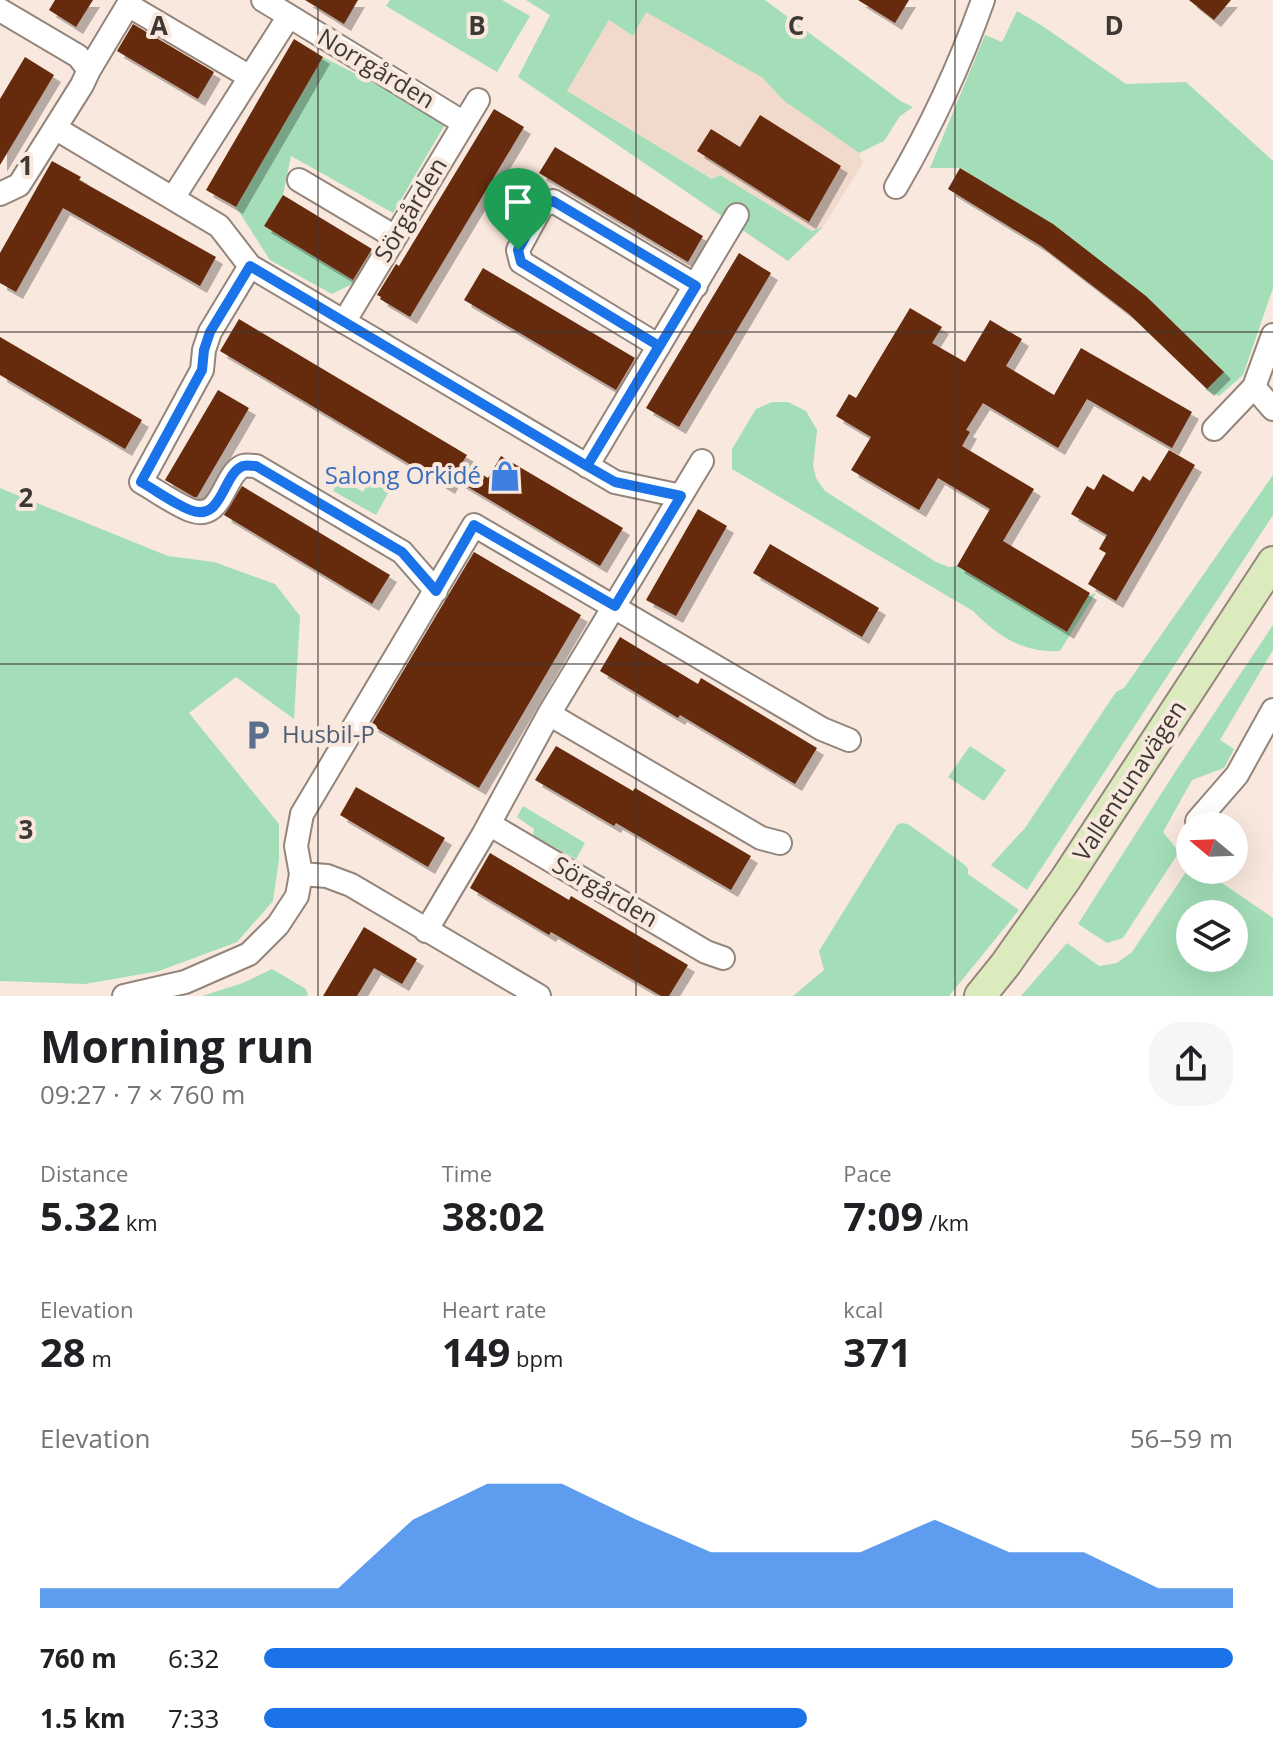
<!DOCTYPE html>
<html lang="en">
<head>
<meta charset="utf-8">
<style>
	:root { --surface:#fff; --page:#f6f6f6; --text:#202124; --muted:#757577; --accent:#1a73e8 }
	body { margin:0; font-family:"Open Sans",sans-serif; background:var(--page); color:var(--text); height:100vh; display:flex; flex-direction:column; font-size:30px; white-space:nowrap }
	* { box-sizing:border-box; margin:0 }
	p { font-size:26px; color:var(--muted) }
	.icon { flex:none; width:44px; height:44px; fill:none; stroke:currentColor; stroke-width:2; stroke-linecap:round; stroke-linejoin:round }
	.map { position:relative; height:996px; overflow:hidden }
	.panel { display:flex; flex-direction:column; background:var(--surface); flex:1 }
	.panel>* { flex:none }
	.needle { width:52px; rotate:289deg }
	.fabs { position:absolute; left:1176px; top:812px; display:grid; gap:16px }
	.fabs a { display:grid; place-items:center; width:72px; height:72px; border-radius:50%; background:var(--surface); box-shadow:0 8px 32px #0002; font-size:40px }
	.pin { position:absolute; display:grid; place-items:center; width:68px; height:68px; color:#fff; margin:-82px -34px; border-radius:50% 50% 50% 0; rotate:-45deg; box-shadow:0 0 8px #0007 }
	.pin .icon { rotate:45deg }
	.round { display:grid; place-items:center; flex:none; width:84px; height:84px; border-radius:32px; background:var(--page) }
	.summary { display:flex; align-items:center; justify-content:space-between; height:136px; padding:0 40px }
	h1 { font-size:44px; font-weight:700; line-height:60px }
	.stats { display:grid; grid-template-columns:repeat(3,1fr); gap:12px; height:136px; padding:8px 40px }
	.stats div { display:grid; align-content:center }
	.stats b { font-size:40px; font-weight:700 }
	.stats small { font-size:22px; font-weight:400 }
	.stats p { font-size:22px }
	.chart { height:224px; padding:16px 40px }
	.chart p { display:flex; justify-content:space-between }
	.chart svg { width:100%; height:144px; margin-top:8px; fill:var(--accent); opacity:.7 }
	ul { padding:0 40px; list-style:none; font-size:26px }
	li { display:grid; grid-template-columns:128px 96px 1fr; align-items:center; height:60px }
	li i { height:20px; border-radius:10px; background:var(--accent) }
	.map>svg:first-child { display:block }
	.built { fill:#f1dacb }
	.green { fill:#a3deb8; fill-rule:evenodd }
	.building { fill:#662a10; filter:url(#shadow) }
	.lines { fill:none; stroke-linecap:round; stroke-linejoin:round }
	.minor-casing { stroke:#94857b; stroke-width:26 }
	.secondary-casing { stroke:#94857b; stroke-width:34 }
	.minor { stroke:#fff; stroke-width:22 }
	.secondary { stroke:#dbebbd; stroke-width:30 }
	.route-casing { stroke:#fff; stroke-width:16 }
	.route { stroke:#1a73e8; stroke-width:10 }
	.grid { fill:none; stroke:#3f3935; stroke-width:2; stroke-opacity:0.55 }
	.labels { text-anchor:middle; stroke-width:8; stroke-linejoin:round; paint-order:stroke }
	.street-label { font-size:24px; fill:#3f3935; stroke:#f9e8dd }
	.shop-label { font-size:24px; fill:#366cbe; stroke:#f9e8dd; text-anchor:end }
	.service-label { font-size:24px; fill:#4e5e75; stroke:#f9e8dd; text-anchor:start }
	.grid-label { font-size:26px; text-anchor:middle; font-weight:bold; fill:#3f3935; stroke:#f9e8dd; stroke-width:8; stroke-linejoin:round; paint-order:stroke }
</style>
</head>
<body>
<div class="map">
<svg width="1273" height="996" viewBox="0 0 1273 996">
	<defs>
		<filter id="shadow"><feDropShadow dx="7" dy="7" stdDeviation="0" flood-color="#0004"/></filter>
	</defs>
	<rect width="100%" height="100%" fill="#f9e8dd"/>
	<path class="built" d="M 620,0 L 626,0 L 763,78 L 783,100 L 859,153 L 863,163 L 823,227 L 816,233 L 813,231 L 720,175 L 713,179 L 567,91 Z"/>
	<path class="green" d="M 390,0 L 502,0 L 530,16 L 497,72 L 386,6 Z
		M 526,0 L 765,0 L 902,102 L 913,107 L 900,116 L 884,141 L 859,153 L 783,100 L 763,78 L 646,12 L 633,36 L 609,20 L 567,91 L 712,179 L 720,175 L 812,231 L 823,227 L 788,261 L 518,77 L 550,15 Z
		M 1017,11 L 1041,25 L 1126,84 L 1186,82 L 1273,161 L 1273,288 L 1243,375 L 1219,396 L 1205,390 L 1223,371 L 1147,297 L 961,168 L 930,168 L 985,35 L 1002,42 Z
		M 323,57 L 447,121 L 393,213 L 291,156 L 283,195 L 264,226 L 356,282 L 332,294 L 270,260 L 236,207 Z
		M 772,402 L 788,402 L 806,411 L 817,430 L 813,466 L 816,478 L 825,491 L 936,562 L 949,567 L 957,566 L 1067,632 L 1088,596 L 1096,593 L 1060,651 C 1022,653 998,636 973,611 L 732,469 L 732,449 L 756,409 Z
		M 1273,475 L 1273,515 L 1027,890 L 991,865 L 1025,828 L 1116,692 L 1124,688 Z
		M 340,478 L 363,492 L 370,479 L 390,490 L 376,515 L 333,491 Z
		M 0,488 L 168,556 L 214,562 L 275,584 L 300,616 L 294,719 L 236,677 L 189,713 L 279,824 L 279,859 L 273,901 L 237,942 L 159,971 L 85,984 L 0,981 Z
		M 1273,625 L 1273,650 L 1220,740 L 1234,749 L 1224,768 L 1192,780 L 1163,832 L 1179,852 L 1123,938 L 1107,943 L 1078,924 L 1177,769 Z
		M 970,746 L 1006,770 L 984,801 L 948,777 Z
		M 523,806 L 585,843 L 576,859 L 533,836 L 534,829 L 517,817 Z
		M 901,823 L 908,824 L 965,865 L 968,869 L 968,874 L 1019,910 L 949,996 L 793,996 L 824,970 L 819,951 L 897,825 Z
		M 1188,869 L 1203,870 L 1273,918 L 1273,996 L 1021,996 L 1067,943 L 1099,966 L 1117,963 L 1132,952 ZM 1190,914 L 1234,914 L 1234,958 L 1190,958 Z
		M 272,969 L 306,989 L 308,996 L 202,996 L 243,983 Z"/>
	<path class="building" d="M 55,0 L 93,0 L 76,27 L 49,10 Z
		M 305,0 L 358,0 L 344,24 Z
		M 858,0 L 909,0 L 895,23 Z
		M 1189,0 L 1231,0 L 1214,20 Z
		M 133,24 L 214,72 L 198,99 L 117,51 Z
		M 294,39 L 323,57 L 236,207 L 206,190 Z
		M 25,57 L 54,75 L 0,165 L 0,99 Z
		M 494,109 L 524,127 L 410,317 L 380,299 L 381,297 L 377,295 L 396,264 L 399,266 Z
		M 760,115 L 841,166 L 809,222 L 697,151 L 711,129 L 740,147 Z
		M 555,147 L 703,236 L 688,262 L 539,173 Z
		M 52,161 L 81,177 L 79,180 L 216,257 L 200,286 L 63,208 L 16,292 L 0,283 L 0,253 Z
		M 960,168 L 1053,224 L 1146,296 L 1224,372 L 1207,389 L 1129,314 L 1041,246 L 948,189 Z
		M 283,195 L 372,249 L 353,280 L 264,226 Z
		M 739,253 L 771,273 L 679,427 L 646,408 Z
		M 483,268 L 635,358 L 616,390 L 464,300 Z
		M 910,308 L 942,327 L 932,343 L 965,362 L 990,320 L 1022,339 L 1006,366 L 1054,395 L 1081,348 L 1192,412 L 1172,448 L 1087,399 L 1058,448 L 983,403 L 966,430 L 970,432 L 962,446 L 1034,489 L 1003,541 L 1090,593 L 1067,632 L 957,566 L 990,509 L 938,478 L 919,510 L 851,470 L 871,437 L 836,416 L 849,394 L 856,398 Z
		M 239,319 L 467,455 L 462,463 L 488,478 L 501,456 L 623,528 L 600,566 L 453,478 L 448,487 L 220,351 Z
		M 0,337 L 142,420 L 125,449 L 0,375 Z
		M 218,390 L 249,408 L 197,497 L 194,497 L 165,480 Z
		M 1169,450 L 1195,465 L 1116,601 L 1088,584 L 1106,553 L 1099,549 L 1107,535 L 1071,514 L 1087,486 L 1094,490 L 1103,474 L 1133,492 L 1143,476 L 1150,481 Z
		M 242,486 L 390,575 L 372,604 L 224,515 Z
		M 698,509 L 727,526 L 676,616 L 646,600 Z
		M 770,544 L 879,608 L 862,637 L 753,573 Z
		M 474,552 L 581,615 L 479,788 L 371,725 Z
		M 620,637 L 698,684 L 701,678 L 817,748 L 795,784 L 680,715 L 678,718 L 600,671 Z
		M 556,746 L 633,791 L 635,788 L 751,856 L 731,890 L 616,823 L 614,826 L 535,780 Z
		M 356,787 L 445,838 L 428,867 L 340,815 Z
		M 490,853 L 569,900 L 571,896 L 688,965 L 669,996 L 661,996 L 551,932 L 549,935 L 470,888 Z
		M 364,927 L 417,959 L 402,984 L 374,968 L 357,996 L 323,996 Z"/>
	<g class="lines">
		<defs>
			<path id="minor" d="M 263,0 L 464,123
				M 128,5 L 250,77
				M 0,10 L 78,56 L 89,70 L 82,85 L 55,128 L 219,226 L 250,266
				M 89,70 L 131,0
				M 299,180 L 395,237
				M 896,187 C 931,127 960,65 983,0
				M 0,194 L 19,185 L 55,128
				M 173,198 L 289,16
				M 344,322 L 478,100
				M 659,346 L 521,262 L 518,250 L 542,206 L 553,201 L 696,286
				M 1254,387 L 1273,409
				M 1214,429 L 1254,387 L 1273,335
				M 587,466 L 737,215
				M 436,591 L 402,552 L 256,466 C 251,466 247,465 243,466 C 223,474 223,523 190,510 C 173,503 157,491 141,482 L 202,370 L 204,350 L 210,332 L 250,266 L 615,482 L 681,496
				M 549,714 L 761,838 L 780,843
				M 1197,821 L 1237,775 L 1273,710
				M 489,824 L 706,952 L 723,958
				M 301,874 L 327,876 L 351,885 L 539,996
				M 426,931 L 483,835 L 549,714 L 702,461
				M 124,996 L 185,982 L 249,954 L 278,925 L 297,896 L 301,874 L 296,846 L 302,814 L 474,525 L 822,729 L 849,740"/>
			<path id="secondary" d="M 980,996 L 1005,965 L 1065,880 L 1273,562"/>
		</defs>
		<use href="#minor" class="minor-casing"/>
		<use href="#secondary" class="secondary-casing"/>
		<use href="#minor" class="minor"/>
		<use href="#secondary" class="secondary"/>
	</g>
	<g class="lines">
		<defs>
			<path id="route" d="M 518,250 L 521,262 L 659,346 L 587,466 L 250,266 L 210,332 L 204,350 L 202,370 L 141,482 C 157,491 173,503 190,510 C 223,523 222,474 243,466 C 247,465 251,466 256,466 L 402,552 L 436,591 L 474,525 L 615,606 L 681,496 L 615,482 L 587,466 L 696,286 L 553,201 L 542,206 L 518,250"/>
		</defs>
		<use href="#route" class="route-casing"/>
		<use href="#route" class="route"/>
	</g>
	<path class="grid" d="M 318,0 L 318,996M 636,0 L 636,996M 955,0 L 955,996M 0,332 L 1273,332M 0,664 L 1273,664"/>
	<defs>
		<symbol id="shop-bare" viewBox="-9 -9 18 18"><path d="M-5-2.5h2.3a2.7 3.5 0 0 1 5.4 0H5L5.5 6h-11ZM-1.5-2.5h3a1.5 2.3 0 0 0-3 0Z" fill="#3f7fe0" stroke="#f9e8dd" stroke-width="2.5" paint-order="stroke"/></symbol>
		<symbol id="parking-bare" viewBox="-9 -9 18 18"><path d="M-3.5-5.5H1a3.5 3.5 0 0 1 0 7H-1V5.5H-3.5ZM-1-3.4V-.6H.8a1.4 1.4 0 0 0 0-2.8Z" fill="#5c6f8a" stroke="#f9e8dd" stroke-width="2.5" paint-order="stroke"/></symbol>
	</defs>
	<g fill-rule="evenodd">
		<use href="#shop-bare" x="483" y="454" width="44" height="44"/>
		<use href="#parking-bare" x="236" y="713" width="44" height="44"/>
	</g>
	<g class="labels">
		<g class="street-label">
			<text transform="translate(376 69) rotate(31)" y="8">Norrgården</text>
			<text transform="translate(411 210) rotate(-59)" y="8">Sörgården</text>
			<text transform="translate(1130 781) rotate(-57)" y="8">Vallentunavägen</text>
			<text transform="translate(605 892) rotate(30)" y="8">Sörgården</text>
		</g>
		<g class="shop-label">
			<text x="481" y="484">Salong Orkidé</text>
		</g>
		<g class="service-label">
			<text x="282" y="743">Husbil-P</text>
		</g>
	</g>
	<g class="grid-label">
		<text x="159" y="35">A</text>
		<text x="477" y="35">B</text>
		<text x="796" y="35">C</text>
		<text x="1114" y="35">D</text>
		<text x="26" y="175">1</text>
		<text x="26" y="507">2</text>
		<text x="26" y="839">3</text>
	</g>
</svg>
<div class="fabs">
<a><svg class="needle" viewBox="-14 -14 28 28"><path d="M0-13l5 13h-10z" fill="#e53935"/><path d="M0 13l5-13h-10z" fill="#757577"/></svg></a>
<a><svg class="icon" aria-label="layers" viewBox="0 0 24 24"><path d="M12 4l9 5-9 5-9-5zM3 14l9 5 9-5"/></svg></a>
</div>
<div class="pin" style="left:518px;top:250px;background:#1e9e55"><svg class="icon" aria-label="arrive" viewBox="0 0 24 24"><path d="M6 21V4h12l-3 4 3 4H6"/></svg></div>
</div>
<section class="panel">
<div class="summary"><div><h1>Morning run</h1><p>09:27 · 7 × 760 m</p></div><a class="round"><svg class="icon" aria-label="share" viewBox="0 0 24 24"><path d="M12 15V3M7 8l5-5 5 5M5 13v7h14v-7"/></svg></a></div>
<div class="stats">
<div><p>Distance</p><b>5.32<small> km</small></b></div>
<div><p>Time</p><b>38:02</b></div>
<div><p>Pace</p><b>7:09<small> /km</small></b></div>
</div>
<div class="stats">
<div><p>Elevation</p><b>28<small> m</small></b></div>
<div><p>Heart rate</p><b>149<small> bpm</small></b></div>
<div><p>kcal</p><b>371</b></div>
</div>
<div class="chart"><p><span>Elevation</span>56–59 m</p>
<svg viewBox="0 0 160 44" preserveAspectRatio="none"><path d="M0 44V38L10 38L20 38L30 38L40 38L50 17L60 6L70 6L80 17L90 27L100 27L110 27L120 17L130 27L140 27L150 38L160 38V44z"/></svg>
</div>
<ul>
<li><b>760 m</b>6:32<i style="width:100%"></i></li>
<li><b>1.5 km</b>7:33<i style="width:56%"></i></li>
</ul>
</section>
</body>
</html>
